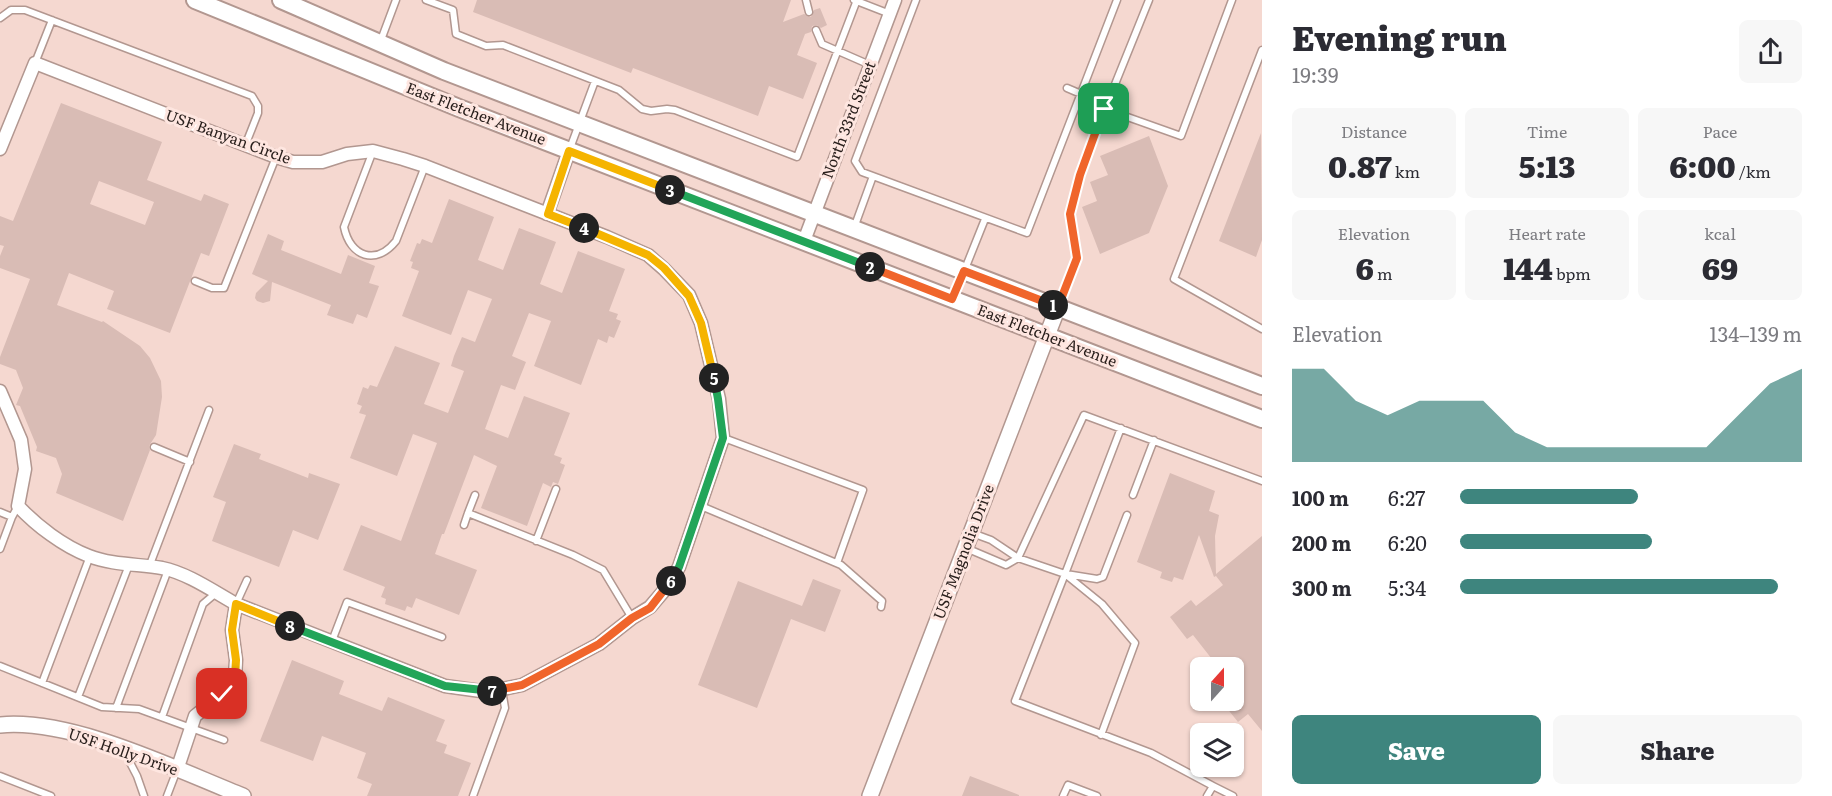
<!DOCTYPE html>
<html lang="en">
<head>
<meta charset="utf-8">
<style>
	:root { --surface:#fff; --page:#f7f7f7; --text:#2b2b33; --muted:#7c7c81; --accent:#3e857e }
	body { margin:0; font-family:Literata,serif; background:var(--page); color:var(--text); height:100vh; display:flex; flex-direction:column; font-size:22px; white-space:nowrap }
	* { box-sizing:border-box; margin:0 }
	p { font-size:20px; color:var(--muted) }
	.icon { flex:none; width:33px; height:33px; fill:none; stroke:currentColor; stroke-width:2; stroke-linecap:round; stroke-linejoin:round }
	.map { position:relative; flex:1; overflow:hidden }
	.panel { display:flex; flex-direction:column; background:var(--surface); width:570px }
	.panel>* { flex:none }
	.needle { width:39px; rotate:21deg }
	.controls { position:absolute; left:1190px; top:657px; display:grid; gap:12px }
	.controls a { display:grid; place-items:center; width:54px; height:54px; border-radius:9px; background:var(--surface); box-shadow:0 2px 4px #0004; font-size:30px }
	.pin { position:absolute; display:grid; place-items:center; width:51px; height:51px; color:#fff; margin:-26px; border-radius:12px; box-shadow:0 3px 9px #0006 }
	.km { position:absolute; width:30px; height:30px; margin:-15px; border-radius:50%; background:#222; color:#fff; font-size:16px; line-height:30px; text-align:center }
	.round { display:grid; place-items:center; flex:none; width:63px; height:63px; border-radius:9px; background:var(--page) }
	.summary { display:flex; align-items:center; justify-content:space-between; height:102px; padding:0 30px }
	h1 { font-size:33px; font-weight:800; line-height:45px }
	.figures { display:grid; grid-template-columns:repeat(3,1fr); gap:9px; height:102px; padding:6px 30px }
	.figures div { display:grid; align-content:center; border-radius:9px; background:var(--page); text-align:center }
	.figures b { font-size:30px; font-weight:800 }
	.figures small { font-size:16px; font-weight:400 }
	.figures p { font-size:16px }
	.chart { height:168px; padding:12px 30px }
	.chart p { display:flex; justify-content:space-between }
	.chart svg { width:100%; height:108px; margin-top:6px; fill:var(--accent); opacity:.7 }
	.action { display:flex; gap:12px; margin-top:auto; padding:12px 30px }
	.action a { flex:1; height:69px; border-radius:9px; background:var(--accent); color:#fff; font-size:24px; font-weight:800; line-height:69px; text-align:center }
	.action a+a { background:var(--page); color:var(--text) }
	ul { padding:0 30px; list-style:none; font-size:20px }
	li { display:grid; grid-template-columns:96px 72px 1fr; align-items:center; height:45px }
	li i { height:15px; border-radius:8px; background:var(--accent) }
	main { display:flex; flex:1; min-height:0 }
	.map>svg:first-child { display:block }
	.building { fill:#d9bcb5; fill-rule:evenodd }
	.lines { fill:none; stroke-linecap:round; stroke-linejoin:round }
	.service-casing { stroke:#b29790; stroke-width:9 }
	.minor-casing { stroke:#b29790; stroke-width:15 }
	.tertiary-casing { stroke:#b29790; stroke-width:18 }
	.secondary-casing { stroke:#b29790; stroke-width:20 }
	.service { stroke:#fff; stroke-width:6 }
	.minor { stroke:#fff; stroke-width:12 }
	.tertiary { stroke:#fff; stroke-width:15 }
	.secondary { stroke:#fff; stroke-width:16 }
	.split-1-casing { stroke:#fff; stroke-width:12 }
	.split-2-casing { stroke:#fff; stroke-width:12 }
	.split-3-casing { stroke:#fff; stroke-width:12 }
	.split-4-casing { stroke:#fff; stroke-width:12 }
	.split-5-casing { stroke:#fff; stroke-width:12 }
	.split-6-casing { stroke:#fff; stroke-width:12 }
	.split-7-casing { stroke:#fff; stroke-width:12 }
	.split-8-casing { stroke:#fff; stroke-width:12 }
	.split-9-casing { stroke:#fff; stroke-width:12 }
	.split-1 { stroke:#f0652b; stroke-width:8 }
	.split-2 { stroke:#f0652b; stroke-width:8 }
	.split-3 { stroke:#22a559; stroke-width:8 }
	.split-4 { stroke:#f5b400; stroke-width:8 }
	.split-5 { stroke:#f5b400; stroke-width:8 }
	.split-6 { stroke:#22a559; stroke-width:8 }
	.split-7 { stroke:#f0652b; stroke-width:8 }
	.split-8 { stroke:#22a559; stroke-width:8 }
	.split-9 { stroke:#f5b400; stroke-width:8 }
	.labels { text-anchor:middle; stroke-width:6; stroke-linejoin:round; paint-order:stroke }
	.street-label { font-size:15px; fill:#281e1b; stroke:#fee6e0 }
</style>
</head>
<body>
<main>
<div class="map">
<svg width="1262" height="796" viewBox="0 0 1262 796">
	<rect width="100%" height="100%" fill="#f5d8d0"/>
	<path class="building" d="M 477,0 L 791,0 L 783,22 L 804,14 L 811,17 L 814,10 L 820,8 L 827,25 L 821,28 L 817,25 L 812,26 L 811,32 L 805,34 L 797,55 L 817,63 L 803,99 L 769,86 L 758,116 L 633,68 L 631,73 L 473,12 Z
		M 61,103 L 162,142 L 147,180 L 201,201 L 204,194 L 229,204 L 209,256 L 201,253 L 170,333 L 107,309 L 114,291 L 69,273 L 57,305 L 102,322 L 103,321 L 140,346 L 150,358 L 161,381 L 162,397 L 156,435 L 149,446 L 150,450 L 123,521 L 56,493 L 62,474 L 56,458 L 36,451 L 37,447 L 20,406 L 16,405 L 23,388 L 16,370 L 0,364 L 0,357 L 30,279 L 0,268 L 0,256 L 4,246 L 0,245 L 0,216 L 13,221 ZM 99,181 L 154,202 L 145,225 L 90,204 Z
		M 1261,133 L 1262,240 L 1256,257 L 1219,241 Z
		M 1149,136 L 1168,186 L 1149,233 L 1100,254 L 1082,207 L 1097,201 L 1090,182 L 1108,175 L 1100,156 Z
		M 449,199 L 494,217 L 478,260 L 503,270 L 519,228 L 556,242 L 540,284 L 562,293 L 578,251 L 625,269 L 609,311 L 618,314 L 616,319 L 621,321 L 614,338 L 609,336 L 607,343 L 598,339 L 581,385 L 534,366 L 551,321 L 529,313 L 512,356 L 526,362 L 520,377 L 515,390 L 501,385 L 485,429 L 508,438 L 524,396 L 570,413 L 554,455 L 562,458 L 560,463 L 565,465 L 558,484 L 553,482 L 551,487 L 543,483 L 527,526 L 481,508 L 497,466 L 474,455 L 444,534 L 442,534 L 435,554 L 477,570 L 459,615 L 416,598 L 412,608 L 407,606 L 405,611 L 385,604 L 386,599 L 381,597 L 385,587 L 343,570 L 361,525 L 401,541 L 437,443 L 413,434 L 397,476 L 350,458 L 366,415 L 359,413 L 362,406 L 357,404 L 363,387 L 368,389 L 370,385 L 377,387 L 395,346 L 440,363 L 424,404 L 448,413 L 464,371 L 451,366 L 454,356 L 462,337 L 475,342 L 492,299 L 468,290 L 451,335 L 402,316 L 419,271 L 411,268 L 413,262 L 410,261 L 417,243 L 420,244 L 422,239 L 432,243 Z
		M 268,234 L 284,241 L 281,250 L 341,274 L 348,255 L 375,266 L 369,283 L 379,286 L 367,318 L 357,314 L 353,324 L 327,315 L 331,305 L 272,282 L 270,301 L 263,303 L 257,301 L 255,298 L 256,293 L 268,281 L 252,274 Z
		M 234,444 L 261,454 L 259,459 L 280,467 L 308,478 L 309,473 L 340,484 L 318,540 L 293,530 L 279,567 L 212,541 L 226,502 L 213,497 Z
		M 1170,473 L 1215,491 L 1209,511 L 1219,515 L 1215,536 L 1216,574 L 1262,536 L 1262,731 L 1248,714 L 1238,722 L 1226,707 L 1233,702 L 1233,687 L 1239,682 L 1233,674 L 1233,668 L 1219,668 L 1193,635 L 1187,639 L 1170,617 L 1191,600 L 1196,606 L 1223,585 L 1216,576 L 1214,577 L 1199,535 L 1183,580 L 1174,577 L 1172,582 L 1160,578 L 1162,572 L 1137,562 Z
		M 813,579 L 841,590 L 825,632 L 791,619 L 757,708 L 698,685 L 738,581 L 802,606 Z
		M 292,660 L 344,681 L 339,694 L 382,711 L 388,697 L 445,720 L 436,741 L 447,745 L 444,753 L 471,763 L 458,796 L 367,796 L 372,784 L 357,778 L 366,753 L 322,736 L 313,761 L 260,741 Z
		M 970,776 L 1019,795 L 1019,796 L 962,796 Z"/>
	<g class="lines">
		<defs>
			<path id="service" d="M 426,0 L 453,10 L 456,34 L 486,46 L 503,45 L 619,90 L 642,109 L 651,111 L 667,109 L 675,110 L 797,157 L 857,0
				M 806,0 L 809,12
				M 854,0 L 890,14
				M 916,0 L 855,161 L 862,172 L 1027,233 L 1117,0
				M 0,18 L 11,10 L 25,10 L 252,96 L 258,106 L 258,113 L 245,146
				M 816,30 L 822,44 L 870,65
				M 381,40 L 396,0
				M 1262,50 L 1174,279 L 1262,329
				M 35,63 L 52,20
				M 1067,88 L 1081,94
				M 1105,109 L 1181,136 L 1232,0
				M 373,151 L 344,227 C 350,257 376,266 396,241 L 425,166
				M 569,151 L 595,81
				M 854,228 L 873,176
				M 195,281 L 212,288 L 224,288 L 276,157
				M 953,299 L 985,219
				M 1058,307 L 1077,258 L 1070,214 L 1080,175 L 1105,109 L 1149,0
				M 724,438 L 863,490 L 837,563
				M 154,447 L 190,462
				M 475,495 L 468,513 L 573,555 L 603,570 L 632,618
				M 1133,495 L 1154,440
				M 701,506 L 841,565 L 882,601 L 881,607
				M 0,512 L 12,517
				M 464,525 L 468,513
				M 972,533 L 991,540 L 1018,558 L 1065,574 L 1015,701 L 1151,753 L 1213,786
				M 536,541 L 556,489
				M 966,548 L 1006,565 L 1018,558 L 1084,415 L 1262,481
				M 0,549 L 12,517 L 18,506
				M 149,567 L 209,410
				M 1065,574 L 1102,604 L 1135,643 L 1101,735
				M 1065,574 L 1121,428
				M 1066,574 L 1097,579 L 1103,577 L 1127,515
				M 236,604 L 247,580
				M 332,641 L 347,602 L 442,637
				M 0,666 L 102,707 L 139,709 L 224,740
				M 42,683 L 90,556
				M 78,697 L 129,565
				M 116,708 L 168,570
				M 162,717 L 203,604 L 216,593
				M 124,751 L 137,776 L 144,796
				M 0,776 L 51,796
				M 167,796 L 177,770
				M 473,796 L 505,708 L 502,690
				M 1063,796 L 1068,785 L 1097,796
				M 1207,796 L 1213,786 L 1233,796"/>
			<path id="minor" d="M 0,149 L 35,63 L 276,157 L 293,162 L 322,162 L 347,154 L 373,151 L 403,159 L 425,166 L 607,237 L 648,255 L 664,269 L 689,295 L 701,323 L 719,399 L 723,438 L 679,567 L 668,586 L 650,607 L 632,618 L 599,644 L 522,685 L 488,692 L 445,686 L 236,604 C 213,591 187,573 162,568 C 138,564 112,565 89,556 C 63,546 37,526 18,506 L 25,469 L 21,440 L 0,391
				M 547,214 L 569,151
				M 804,241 L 895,0
				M 177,770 L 195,716 L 222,694 L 235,677 L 236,660 L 232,630 L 236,604"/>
			<path id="tertiary" d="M 0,725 C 72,718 175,769 243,796
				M 870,796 L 1058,307"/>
			<path id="secondary" d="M 195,0 L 459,108 L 1262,419
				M 281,0 L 444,71 L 1262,386"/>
		</defs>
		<use href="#service" class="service-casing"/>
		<use href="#minor" class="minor-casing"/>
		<use href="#tertiary" class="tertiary-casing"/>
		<use href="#secondary" class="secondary-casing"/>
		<use href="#service" class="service"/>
		<use href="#minor" class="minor"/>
		<use href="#tertiary" class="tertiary"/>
		<use href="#secondary" class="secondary"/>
	</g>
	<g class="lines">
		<defs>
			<path id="split-1" d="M 1053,305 L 1058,307 L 1077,258 L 1070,214 L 1080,175 L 1104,109"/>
			<path id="split-2" d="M 870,267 L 952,299 L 964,271 L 1053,305"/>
			<path id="split-3" d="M 670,190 L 870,267"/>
			<path id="split-4" d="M 584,228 L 548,214 L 569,151 L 670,190"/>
			<path id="split-5" d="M 584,228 L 648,255 L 664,268 L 689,296 L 701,323 L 714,378"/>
			<path id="split-6" d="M 671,581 L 679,567 L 723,438 L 718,399 L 714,378"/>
			<path id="split-7" d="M 492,691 L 522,685 L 599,644 L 632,618 L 650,608 L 671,581"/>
			<path id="split-8" d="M 290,626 L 445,686 L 492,691"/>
			<path id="split-9" d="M 222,694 L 235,677 L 236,660 L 232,630 L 236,604 L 290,626"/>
		</defs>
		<use href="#split-1" class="split-1-casing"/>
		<use href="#split-2" class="split-2-casing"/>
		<use href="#split-3" class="split-3-casing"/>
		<use href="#split-4" class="split-4-casing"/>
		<use href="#split-5" class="split-5-casing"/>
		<use href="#split-6" class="split-6-casing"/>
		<use href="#split-7" class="split-7-casing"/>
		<use href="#split-8" class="split-8-casing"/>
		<use href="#split-9" class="split-9-casing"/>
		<use href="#split-1" class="split-1"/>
		<use href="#split-2" class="split-2"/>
		<use href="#split-3" class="split-3"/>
		<use href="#split-4" class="split-4"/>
		<use href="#split-5" class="split-5"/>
		<use href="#split-6" class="split-6"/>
		<use href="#split-7" class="split-7"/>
		<use href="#split-8" class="split-8"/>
		<use href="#split-9" class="split-9"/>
	</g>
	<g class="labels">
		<g class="street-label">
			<text transform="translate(476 114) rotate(21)" y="5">East Fletcher Avenue</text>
			<text transform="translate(849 120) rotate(-69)" y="5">North 33rd Street</text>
			<text transform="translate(228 137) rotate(20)" y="5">USF Banyan Circle</text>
			<text transform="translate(1047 336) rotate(21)" y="5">East Fletcher Avenue</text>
			<text transform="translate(964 552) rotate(-69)" y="5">USF Magnolia Drive</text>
			<text transform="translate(123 752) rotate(19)" y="5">USF Holly Drive</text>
		</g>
	</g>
</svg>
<div class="controls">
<a><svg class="needle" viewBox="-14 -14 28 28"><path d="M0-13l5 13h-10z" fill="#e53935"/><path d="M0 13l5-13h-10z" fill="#7c7c81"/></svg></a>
<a><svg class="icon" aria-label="layers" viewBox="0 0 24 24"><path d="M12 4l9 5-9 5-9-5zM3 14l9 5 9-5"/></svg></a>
</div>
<div class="pin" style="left:1104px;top:109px;background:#1e9e55"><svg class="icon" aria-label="arrive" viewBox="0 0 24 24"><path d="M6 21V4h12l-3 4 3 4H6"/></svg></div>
<div class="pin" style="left:222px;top:694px;background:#d93025"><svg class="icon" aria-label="check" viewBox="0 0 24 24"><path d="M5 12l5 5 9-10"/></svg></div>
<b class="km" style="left:1053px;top:305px">1</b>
<b class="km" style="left:870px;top:267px">2</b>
<b class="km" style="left:670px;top:190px">3</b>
<b class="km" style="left:584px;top:228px">4</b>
<b class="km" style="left:714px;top:378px">5</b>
<b class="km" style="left:671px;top:581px">6</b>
<b class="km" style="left:492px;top:691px">7</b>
<b class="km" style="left:290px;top:626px">8</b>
</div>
<section class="panel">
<div class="summary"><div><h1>Evening run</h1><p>19:39</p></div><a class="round"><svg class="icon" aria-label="share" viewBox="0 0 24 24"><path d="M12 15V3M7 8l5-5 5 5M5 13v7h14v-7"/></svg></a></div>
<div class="figures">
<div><p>Distance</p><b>0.87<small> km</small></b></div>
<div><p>Time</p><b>5:13</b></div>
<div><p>Pace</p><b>6:00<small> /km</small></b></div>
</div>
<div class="figures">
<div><p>Elevation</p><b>6<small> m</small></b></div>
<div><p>Heart rate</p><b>144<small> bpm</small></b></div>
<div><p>kcal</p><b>69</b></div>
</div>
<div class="chart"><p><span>Elevation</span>134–139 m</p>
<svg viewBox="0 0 160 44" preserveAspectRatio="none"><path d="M0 44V6L10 6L20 19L30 25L40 19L50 19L60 19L70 32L80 38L90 38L100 38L110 38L120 38L130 38L140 25L150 12L160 6V44z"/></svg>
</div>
<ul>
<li><b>100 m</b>6:27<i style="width:52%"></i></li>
<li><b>200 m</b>6:20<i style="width:56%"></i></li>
<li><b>300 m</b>5:34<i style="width:93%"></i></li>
</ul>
<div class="action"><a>Save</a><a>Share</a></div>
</section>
</main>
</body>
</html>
